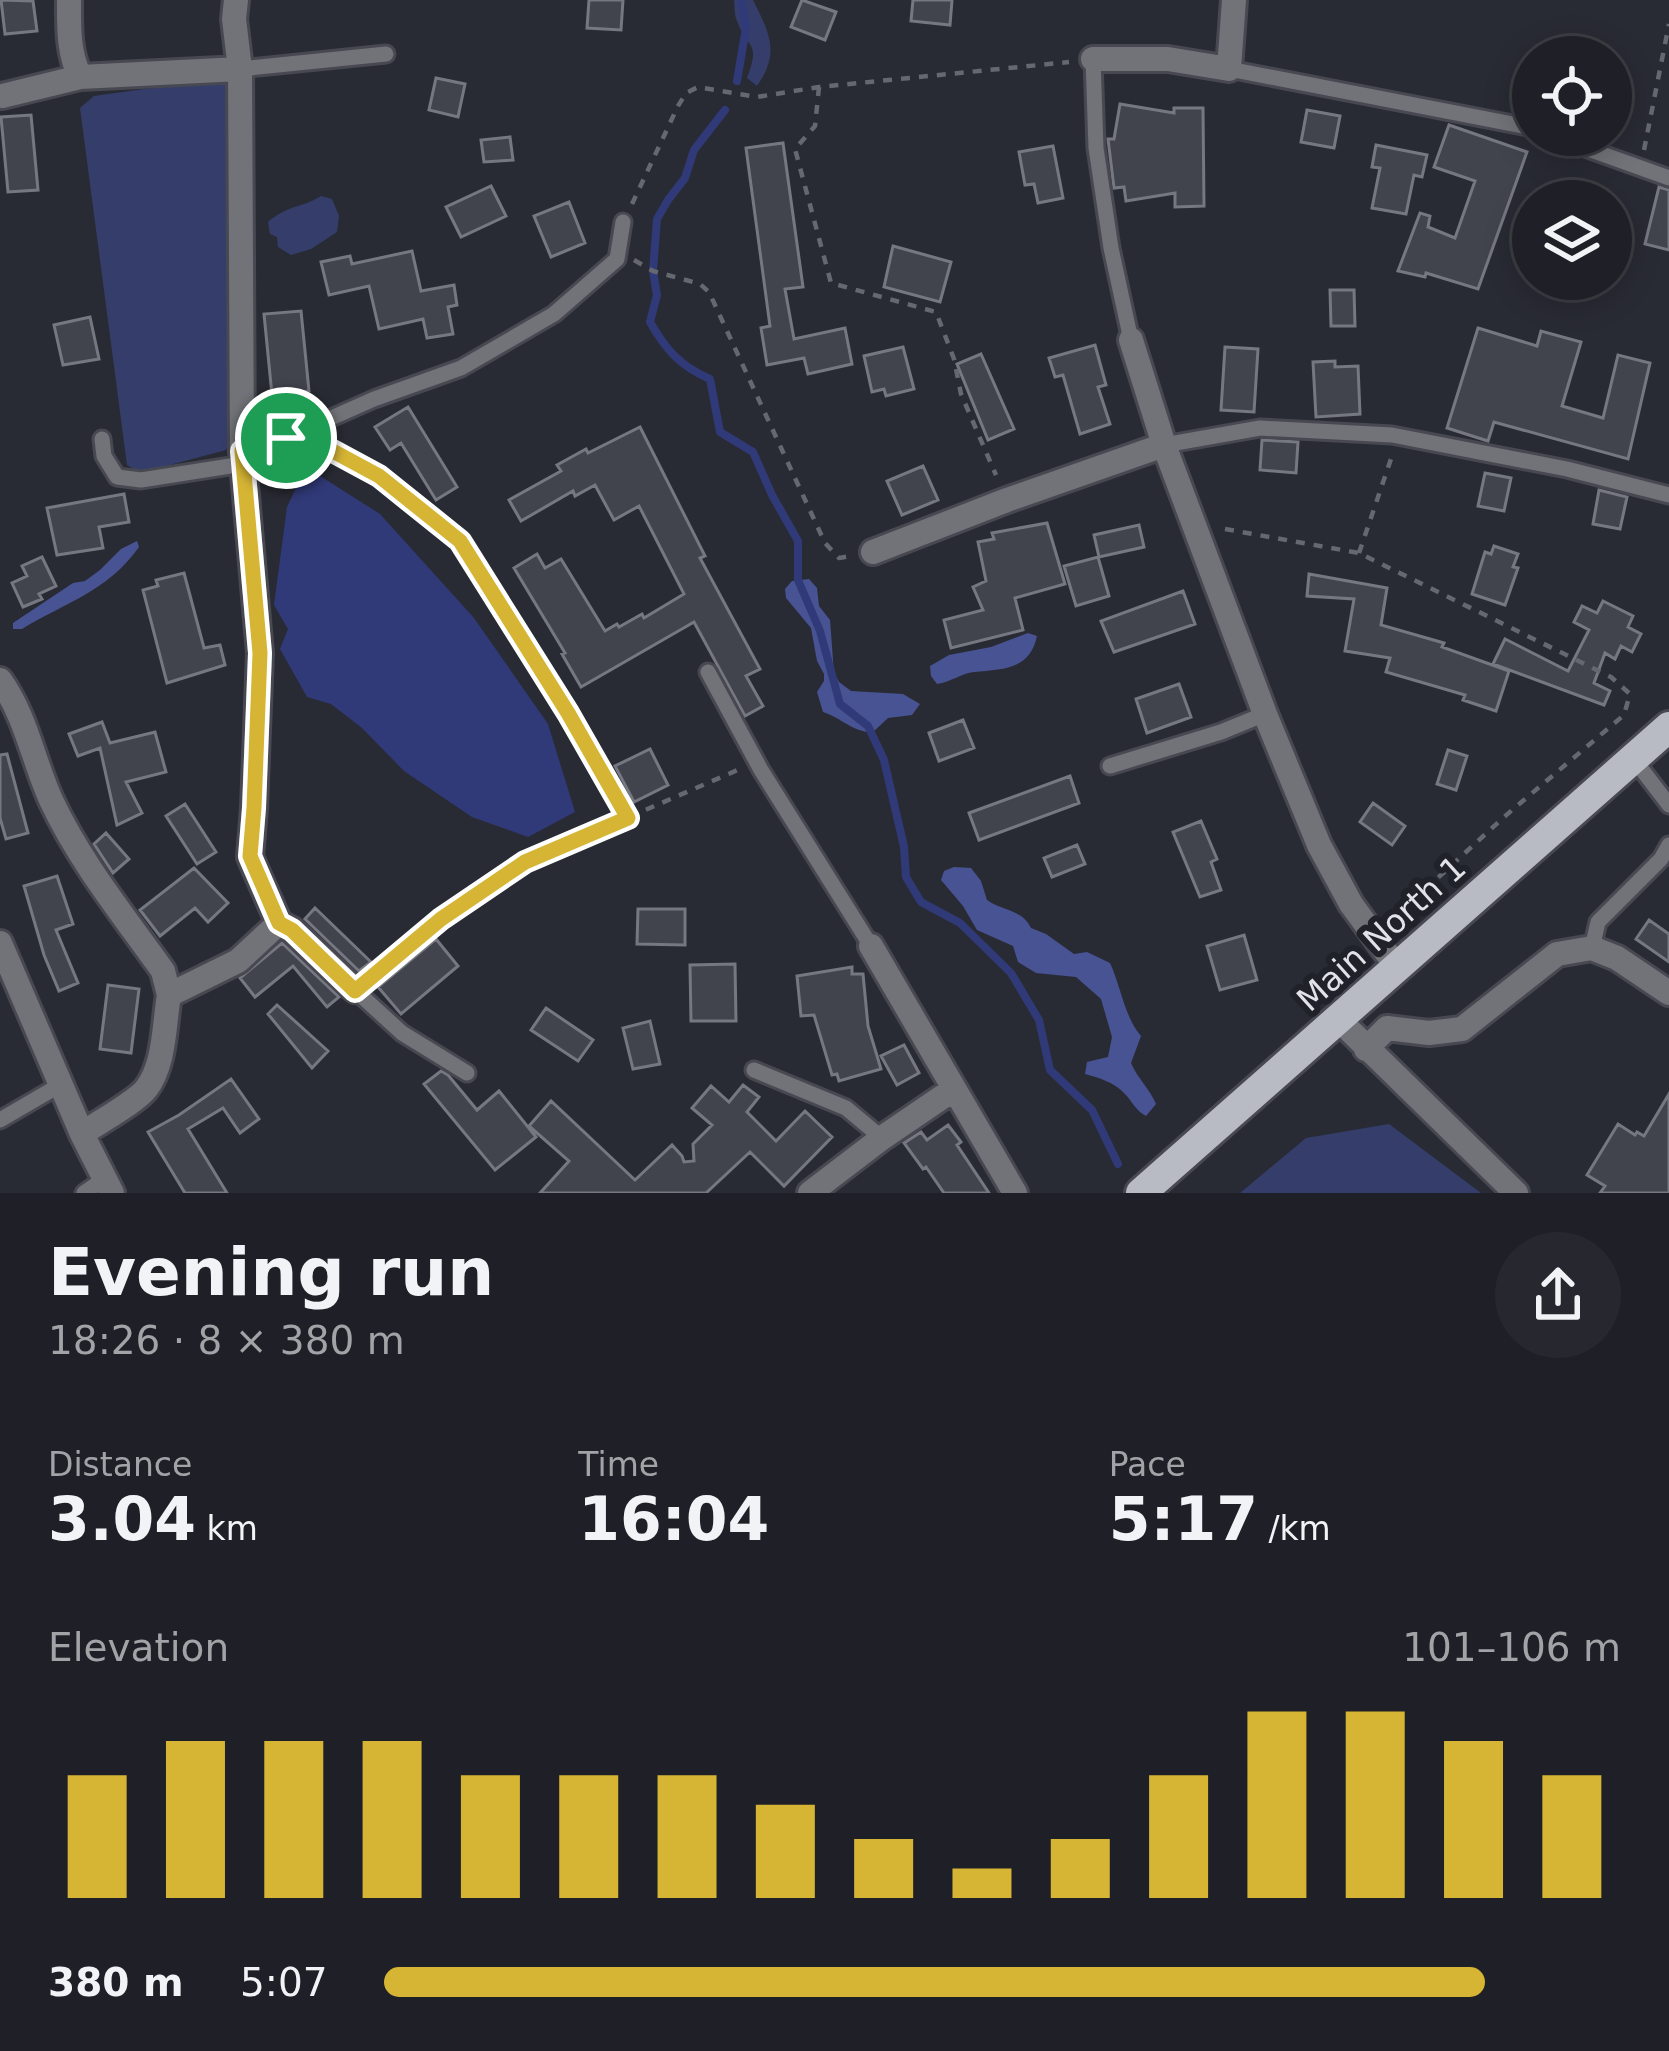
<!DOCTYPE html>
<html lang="en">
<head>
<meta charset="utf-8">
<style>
	:root { --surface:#1f2027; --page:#27282f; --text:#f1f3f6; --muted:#a1a3a7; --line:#3c3e44; --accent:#d6b534 }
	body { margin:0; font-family:"DejaVu Sans",sans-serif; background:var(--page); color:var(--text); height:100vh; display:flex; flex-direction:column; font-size:45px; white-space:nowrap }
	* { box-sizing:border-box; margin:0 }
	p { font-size:39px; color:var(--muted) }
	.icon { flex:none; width:66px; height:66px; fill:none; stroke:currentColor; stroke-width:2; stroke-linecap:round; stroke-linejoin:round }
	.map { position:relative; height:1193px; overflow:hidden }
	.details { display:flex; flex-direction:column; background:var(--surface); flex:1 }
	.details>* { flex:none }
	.buttons { position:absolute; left:1512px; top:36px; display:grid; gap:24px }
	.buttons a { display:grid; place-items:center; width:120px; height:120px; border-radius:50%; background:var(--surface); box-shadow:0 6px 30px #0003,0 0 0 3px var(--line); font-size:60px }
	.pin { position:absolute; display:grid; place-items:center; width:102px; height:102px; color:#fff; margin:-51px; border:6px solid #fff; border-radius:50%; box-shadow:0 3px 12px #0007 }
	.round { display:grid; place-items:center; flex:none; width:126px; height:126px; border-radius:63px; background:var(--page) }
	.headline { display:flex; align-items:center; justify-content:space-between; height:204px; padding:0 48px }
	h1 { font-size:66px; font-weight:600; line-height:90px }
	.figures { display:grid; grid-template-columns:repeat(3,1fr); gap:18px; height:204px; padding:12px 48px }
	.figures div { display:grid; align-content:center }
	.figures b { font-size:60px; font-weight:600 }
	.figures small { font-size:33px; font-weight:400 }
	.figures p { font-size:33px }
	.chart { height:336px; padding:24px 48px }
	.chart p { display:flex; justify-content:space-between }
	.chart svg { width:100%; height:216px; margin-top:12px; stroke:var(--accent); stroke-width:6 }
	ul { padding:0 48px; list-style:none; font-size:39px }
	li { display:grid; grid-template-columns:192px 144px 1fr; align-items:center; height:90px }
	li i { height:30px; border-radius:15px; background:var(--accent) }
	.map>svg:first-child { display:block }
	.green { fill:#353e6b }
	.forest { fill:#485393 }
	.water { fill:#313a78 }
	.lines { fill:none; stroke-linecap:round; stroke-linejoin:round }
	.stream { stroke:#313a78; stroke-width:8 }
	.building { fill:#41444d; stroke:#757781; stroke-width:3 }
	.lane-casing { stroke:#474851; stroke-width:21 }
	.street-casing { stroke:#474851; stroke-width:30 }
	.primary-casing { stroke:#474851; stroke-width:36 }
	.path { stroke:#666870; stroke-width:4.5; stroke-dasharray:9 9; stroke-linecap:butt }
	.lane { stroke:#727378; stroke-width:15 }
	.street { stroke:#727378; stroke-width:24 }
	.primary { stroke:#b8bbc4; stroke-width:30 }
	.route-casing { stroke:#fff; stroke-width:24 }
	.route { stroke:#d6b534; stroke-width:15 }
	.labels { text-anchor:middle; stroke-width:12; stroke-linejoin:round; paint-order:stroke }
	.street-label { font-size:33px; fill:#e2e3e9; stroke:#20222a }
</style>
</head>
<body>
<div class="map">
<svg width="1669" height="1193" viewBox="0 0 1669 1193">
	<rect width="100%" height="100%" fill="#292b34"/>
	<path class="green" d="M 734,0 L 753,0 C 770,34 780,53 757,86 L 747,78 C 761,41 748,50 737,21 C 734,14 735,7 734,0 Z
		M 224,78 L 228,86 L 233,433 L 226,450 L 140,473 L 127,465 L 80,108 L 94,96 Z
		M 321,196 L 332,199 L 339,216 L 337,232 L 311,249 L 291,255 L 278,247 L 277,237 L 270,234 L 268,222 C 289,204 303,208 321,196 Z
		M 1389,1124 L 1481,1193 L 1240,1193 L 1306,1138 Z"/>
	<path class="forest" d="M 137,541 L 139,547 C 107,592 66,602 22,629 L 13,629 L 13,623 L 73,583 L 85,581 L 100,570 L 121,549 Z
		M 809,579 L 817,588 L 819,606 L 830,620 L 834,673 L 839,682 L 851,691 L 903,694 L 920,704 L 912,715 L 888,718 L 872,733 C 850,730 843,719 823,712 L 817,692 L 824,681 L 824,674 L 817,661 L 811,628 L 786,598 L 785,589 L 792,581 Z
		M 1028,633 L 1037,636 C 1030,670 1003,669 974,672 C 962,673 951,682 937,684 L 931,676 L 930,666 L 949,655 L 991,647 Z
		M 954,867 L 971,868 L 981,881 L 987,900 C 1003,911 1023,910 1031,928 L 1046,934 L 1074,954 L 1087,952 L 1110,963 C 1121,987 1125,1018 1141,1036 L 1131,1063 C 1138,1079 1149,1088 1156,1104 L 1146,1116 C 1135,1110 1133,1102 1124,1093 C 1114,1082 1099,1078 1085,1074 L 1087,1062 L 1108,1057 L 1112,1037 L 1101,999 L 1076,977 L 1036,973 L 1018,962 L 1013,946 L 977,930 L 963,906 L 941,880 L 944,871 Z"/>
	<path class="water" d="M 306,467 L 380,514 L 474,618 L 548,724 L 575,812 L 528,837 L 472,817 L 404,771 L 362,728 L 331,704 L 307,697 L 280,649 L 288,629 L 274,605 L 287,507 Z"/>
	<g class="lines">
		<path class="stream" d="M 737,81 L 746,28 L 741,0
			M 725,110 L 694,150 L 685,178 L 668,200 L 657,219 L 653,271 L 657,295 L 650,322 C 666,350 680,366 710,379 L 720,432 L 753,452 L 772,495 L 798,541 L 798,580 L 820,631 L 840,704 L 868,726 L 884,760 L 904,847 L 906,877 L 921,902 L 960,923 L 1011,973 L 1039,1020 L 1050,1070 L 1092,1110 L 1118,1164"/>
	</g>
	<path class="building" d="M 1,0 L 33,1 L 37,31 L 5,34 Z
		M 589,0 L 623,0 L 621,30 L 587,28 Z
		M 802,0 L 836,12 L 825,40 L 791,27 Z
		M 913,0 L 952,0 L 950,25 L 911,21 Z
		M 436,78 L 465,84 L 458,117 L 429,110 Z
		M 1120,104 L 1174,113 L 1174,108 L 1203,108 L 1204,206 L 1175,207 L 1175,193 L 1126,201 L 1124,187 L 1114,188 L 1108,139 L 1114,139 Z
		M 1307,110 L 1340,116 L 1334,148 L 1301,142 Z
		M 31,115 L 38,190 L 8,192 L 1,117 Z
		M 1449,125 L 1527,152 L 1478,289 L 1426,273 L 1425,277 L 1398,271 L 1420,213 L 1430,216 L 1428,227 L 1455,238 L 1475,181 L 1434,167 Z
		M 510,137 L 513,160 L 484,162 L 481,140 Z
		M 783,143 L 803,287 L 785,289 L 794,339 L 845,328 L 852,364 L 808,374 L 804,358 L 767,365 L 761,328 L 770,326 L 746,148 Z
		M 1376,145 L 1427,155 L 1422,177 L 1414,175 L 1406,214 L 1372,208 L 1380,168 L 1372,167 Z
		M 1053,146 L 1063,198 L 1038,203 L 1034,184 L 1025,185 L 1019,152 Z
		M 491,186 L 506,216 L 461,237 L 446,207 Z
		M 1659,187 L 1669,190 L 1669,250 L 1645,244 Z
		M 569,202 L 585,243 L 551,257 L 534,216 Z
		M 893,246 L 951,262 L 940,302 L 884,287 Z
		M 412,251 L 421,291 L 454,285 L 457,305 L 448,307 L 453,334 L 427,338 L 423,319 L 379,329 L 369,286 L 329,295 L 321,262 L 350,256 L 352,264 Z
		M 1330,290 L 1354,290 L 1355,326 L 1331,326 Z
		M 301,311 L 309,391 L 272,395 L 264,314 Z
		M 90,317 L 99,359 L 63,365 L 54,325 Z
		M 1478,328 L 1537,346 L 1541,331 L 1581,342 L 1562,406 L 1603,418 L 1618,355 L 1650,363 L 1628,459 L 1494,422 L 1488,441 L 1447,428 Z
		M 1095,345 L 1106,385 L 1098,387 L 1110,424 L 1080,434 L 1063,375 L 1055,377 L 1049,358 Z
		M 903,347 L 914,389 L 886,396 L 884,389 L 872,392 L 864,356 Z
		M 1225,347 L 1258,349 L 1254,412 L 1221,410 Z
		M 981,354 L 1014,429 L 988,440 L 957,364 Z
		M 1335,361 L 1335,367 L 1358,366 L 1360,414 L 1316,417 L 1313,362 Z
		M 408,407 L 457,487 L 436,500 L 401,443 L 390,450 L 375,427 Z
		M 640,427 L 705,556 L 700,558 L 760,669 L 746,676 L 763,706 L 745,716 L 694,622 L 581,687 L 562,654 L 565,653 L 514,568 L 537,554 L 545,568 L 561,559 L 605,631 L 617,624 L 619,627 L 642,614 L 644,618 L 684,594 L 639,506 L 614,520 L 595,485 L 575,496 L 573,491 L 521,521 L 509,500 L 561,471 L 557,465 L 586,449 L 588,453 Z
		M 1262,440 L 1298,442 L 1296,473 L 1260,470 Z
		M 923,466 L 938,500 L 902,515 L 887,481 Z
		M 1485,473 L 1511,478 L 1504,511 L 1478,506 Z
		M 1599,490 L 1627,497 L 1620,529 L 1593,524 Z
		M 124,494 L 129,522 L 99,527 L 103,548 L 57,555 L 47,508 Z
		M 1047,523 L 1065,584 L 1015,598 L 1023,630 L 951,648 L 944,620 L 983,610 L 973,587 L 986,581 L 978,542 L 994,539 L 992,533 Z
		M 1139,525 L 1144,547 L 1099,557 L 1094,535 Z
		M 1494,546 L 1518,554 L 1513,567 L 1518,568 L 1505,605 L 1472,594 L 1485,552 L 1491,554 Z
		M 42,557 L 56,586 L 39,594 L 42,599 L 23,607 L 12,583 L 27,576 L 22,566 Z
		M 1098,557 L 1109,596 L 1076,606 L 1064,566 Z
		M 184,573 L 204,648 L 220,645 L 225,665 L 167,683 L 143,590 L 158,586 L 156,580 Z
		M 1309,574 L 1387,588 L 1381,625 L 1444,643 L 1442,647 L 1509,671 L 1496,711 L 1463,700 L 1465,695 L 1386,672 L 1390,658 L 1345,651 L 1354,599 L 1307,596 Z
		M 1183,591 L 1195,624 L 1114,652 L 1101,621 Z
		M 1603,601 L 1633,616 L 1628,627 L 1641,634 L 1632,652 L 1621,646 L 1615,659 L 1605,653 L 1594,683 L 1610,691 L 1604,705 L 1493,664 L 1505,639 L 1568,671 L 1589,630 L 1574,622 L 1582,606 L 1597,613 Z
		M 1179,684 L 1191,717 L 1147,733 L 1136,699 Z
		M 963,720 L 974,748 L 939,761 L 929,733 Z
		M 102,722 L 110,743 L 155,732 L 166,772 L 126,782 L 142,813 L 117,825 L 100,748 L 78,756 L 69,734 Z
		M 650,749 L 668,785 L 634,802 L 615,766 Z
		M 1448,750 L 1467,756 L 1456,790 L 1437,784 Z
		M 7,754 L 28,833 L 6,839 L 0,818 L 0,755 Z
		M 1070,776 L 1079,803 L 979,840 L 969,813 Z
		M 1373,803 L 1405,826 L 1392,845 L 1360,822 Z
		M 185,804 L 216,852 L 197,864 L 166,816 Z
		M 1201,821 L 1217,859 L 1211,862 L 1221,890 L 1200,897 L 1173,832 Z
		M 106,833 L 129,859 L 113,873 L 94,844 Z
		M 1077,845 L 1085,864 L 1052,877 L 1044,858 Z
		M 194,868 L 228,903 L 208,922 L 195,908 L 160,936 L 140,910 Z
		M 57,876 L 73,924 L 56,930 L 78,983 L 59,991 L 44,955 L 24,886 Z
		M 315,908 L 371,962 L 359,971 L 305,919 Z
		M 638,909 L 685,909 L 685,945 L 637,944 Z
		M 1649,920 L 1669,934 L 1669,962 L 1636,939 Z
		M 1244,935 L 1257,980 L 1220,990 L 1207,946 Z
		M 436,939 L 458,966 L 401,1014 L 378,987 Z
		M 282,943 L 339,997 L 327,1007 L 293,966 L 255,997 L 240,978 Z
		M 735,964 L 736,1021 L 691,1021 L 690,965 Z
		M 852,967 L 852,974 L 863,974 L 868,1026 L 881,1069 L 839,1081 L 837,1074 L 832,1075 L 814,1015 L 801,1016 L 797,976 Z
		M 108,985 L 139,989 L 131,1053 L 100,1049 Z
		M 277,1005 L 328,1051 L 312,1068 L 268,1014 Z
		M 546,1008 L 593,1040 L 578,1061 L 531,1030 Z
		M 650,1021 L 660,1064 L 633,1069 L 623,1028 Z
		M 904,1045 L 919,1073 L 897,1085 L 881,1056 Z
		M 441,1071 L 448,1075 L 477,1110 L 499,1091 L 536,1137 L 495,1170 L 424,1084 Z
		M 231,1079 L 259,1119 L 240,1133 L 223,1108 L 188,1129 L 227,1193 L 185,1193 L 148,1132 L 179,1115 Z
		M 743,1085 L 759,1097 L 747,1112 L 776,1141 L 805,1111 L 832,1137 L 784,1186 L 750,1152 L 706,1193 L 540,1193 L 569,1161 L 529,1126 L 551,1101 L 635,1180 L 672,1145 L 682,1156 L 684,1162 L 694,1161 L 693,1144 L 712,1125 L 692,1108 L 711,1086 L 729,1102 Z
		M 1669,1094 L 1669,1193 L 1600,1193 L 1605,1186 L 1587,1175 L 1618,1124 L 1635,1135 L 1637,1132 L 1644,1136 Z
		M 948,1125 L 961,1142 L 957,1145 L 989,1193 L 944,1193 L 926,1167 L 923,1169 L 904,1143 L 921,1132 L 927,1140 Z"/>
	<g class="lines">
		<defs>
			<path id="lane" d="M 1093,59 L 1096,148 L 1111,248 L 1131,340
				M 240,69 L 386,54
				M 1229,69 L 1533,128
				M 1549,135 L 1669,178
				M 102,439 L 104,456 L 117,477 L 141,480 L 243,464
				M 1164,445 L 1260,428 L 1392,435 L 1567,469 L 1669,495
				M 242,451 L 286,438 L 374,399 L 461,368 L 554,314 L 617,259 L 623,222
				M 708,672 L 761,770 L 871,946
				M 1633,758 L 1669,805
				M 1110,766 L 1221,732 L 1265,714
				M 441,919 L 355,990 L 402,1033 L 467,1073
				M 1592,948 L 1598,922 L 1661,859 L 1669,845
				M 754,1070 L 846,1108 L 882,1138
				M 0,1120 L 60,1085
				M 84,1193 L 104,1179"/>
			<path id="street" d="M 69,0 C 69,27 68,52 80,77
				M 1093,59 L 1168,59 L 1229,69 L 1234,0
				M 2,96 L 80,77 L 240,69
				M 1131,340 L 1164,445 L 1265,714 L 1319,845 L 1351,904 L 1397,967
				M 873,552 L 1007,500 L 1164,445
				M 0,680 C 26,716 33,760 51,800 C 80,862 124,916 163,971 L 169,995
				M 279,923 L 292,930 L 355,990
				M 0,943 L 82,1134 L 112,1193
				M 871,946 L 1015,1193
				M 1339,1020 L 1516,1193
				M 1366,1049 L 1387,1028 L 1429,1033 L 1462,1029 L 1557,954 L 1592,948 L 1617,958 L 1669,993
				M 82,1134 C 97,1123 136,1102 146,1089 C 165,1065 164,1024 169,995 L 238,961 L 279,923 L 250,857 L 254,808 L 260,653 L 242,451 L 240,69 L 234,19 L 236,0
				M 810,1193 L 882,1138 L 954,1089"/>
			<path id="primary" d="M 1141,1193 L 1669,727"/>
		</defs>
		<use href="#lane" class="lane-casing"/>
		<use href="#street" class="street-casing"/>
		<use href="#primary" class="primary-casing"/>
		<path class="path" d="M 819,87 L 815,126 L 795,149 L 831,283 L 936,312 L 954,359 L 961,394 L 996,475
			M 1644,150 L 1669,24
			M 632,204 L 678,106 L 686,93 L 698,87 L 757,97 L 819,87 L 1069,62
			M 634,260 L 653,271 L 700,284 L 709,292 L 825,543 L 839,558 L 850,556
			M 322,447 L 378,476 L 460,541 L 568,713 L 628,818
			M 1225,529 L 1359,553 L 1611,677 L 1630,694 L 1624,715 L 1504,817 L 1392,920
			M 1359,553 L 1392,456
			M 455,909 L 525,862 L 740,769"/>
		<use href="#lane" class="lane"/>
		<use href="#street" class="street"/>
		<use href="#primary" class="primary"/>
	</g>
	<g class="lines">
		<defs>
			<path id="route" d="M 286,438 L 329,449 L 379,476 L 460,541 L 568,713 L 628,818 L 525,862 L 441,919 L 355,991 L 292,930 L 279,923 L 250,856 L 254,808 L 260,653 L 242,451 Z"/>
		</defs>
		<use href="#route" class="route-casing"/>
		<use href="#route" class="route"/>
	</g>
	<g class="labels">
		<g class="street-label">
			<text transform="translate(1381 933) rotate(-42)" y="12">Main North 1</text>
		</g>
	</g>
</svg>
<div class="buttons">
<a><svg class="icon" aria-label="locate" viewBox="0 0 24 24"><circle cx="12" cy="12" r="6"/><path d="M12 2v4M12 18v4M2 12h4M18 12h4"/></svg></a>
<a><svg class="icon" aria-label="layers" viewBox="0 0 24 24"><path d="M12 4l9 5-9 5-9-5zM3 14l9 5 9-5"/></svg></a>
</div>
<div class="pin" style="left:286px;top:438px;background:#1e9e55"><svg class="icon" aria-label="arrive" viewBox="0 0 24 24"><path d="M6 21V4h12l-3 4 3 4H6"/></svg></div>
</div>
<section class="details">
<div class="headline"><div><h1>Evening run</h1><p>18:26 · 8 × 380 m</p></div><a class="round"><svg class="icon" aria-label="share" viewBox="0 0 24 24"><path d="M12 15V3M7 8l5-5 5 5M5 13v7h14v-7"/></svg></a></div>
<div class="figures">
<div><p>Distance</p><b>3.04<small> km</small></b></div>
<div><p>Time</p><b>16:04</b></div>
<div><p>Pace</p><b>5:17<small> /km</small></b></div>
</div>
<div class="chart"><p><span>Elevation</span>101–106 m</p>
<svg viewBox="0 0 160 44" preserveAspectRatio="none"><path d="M5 44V19M15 44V12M25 44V12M35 44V12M45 44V19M55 44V19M65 44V19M75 44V25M85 44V32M95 44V38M105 44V32M115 44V19M125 44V6M135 44V6M145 44V12M155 44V19"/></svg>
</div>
<ul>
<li><b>380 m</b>5:07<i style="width:89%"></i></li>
</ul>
</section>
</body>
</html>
